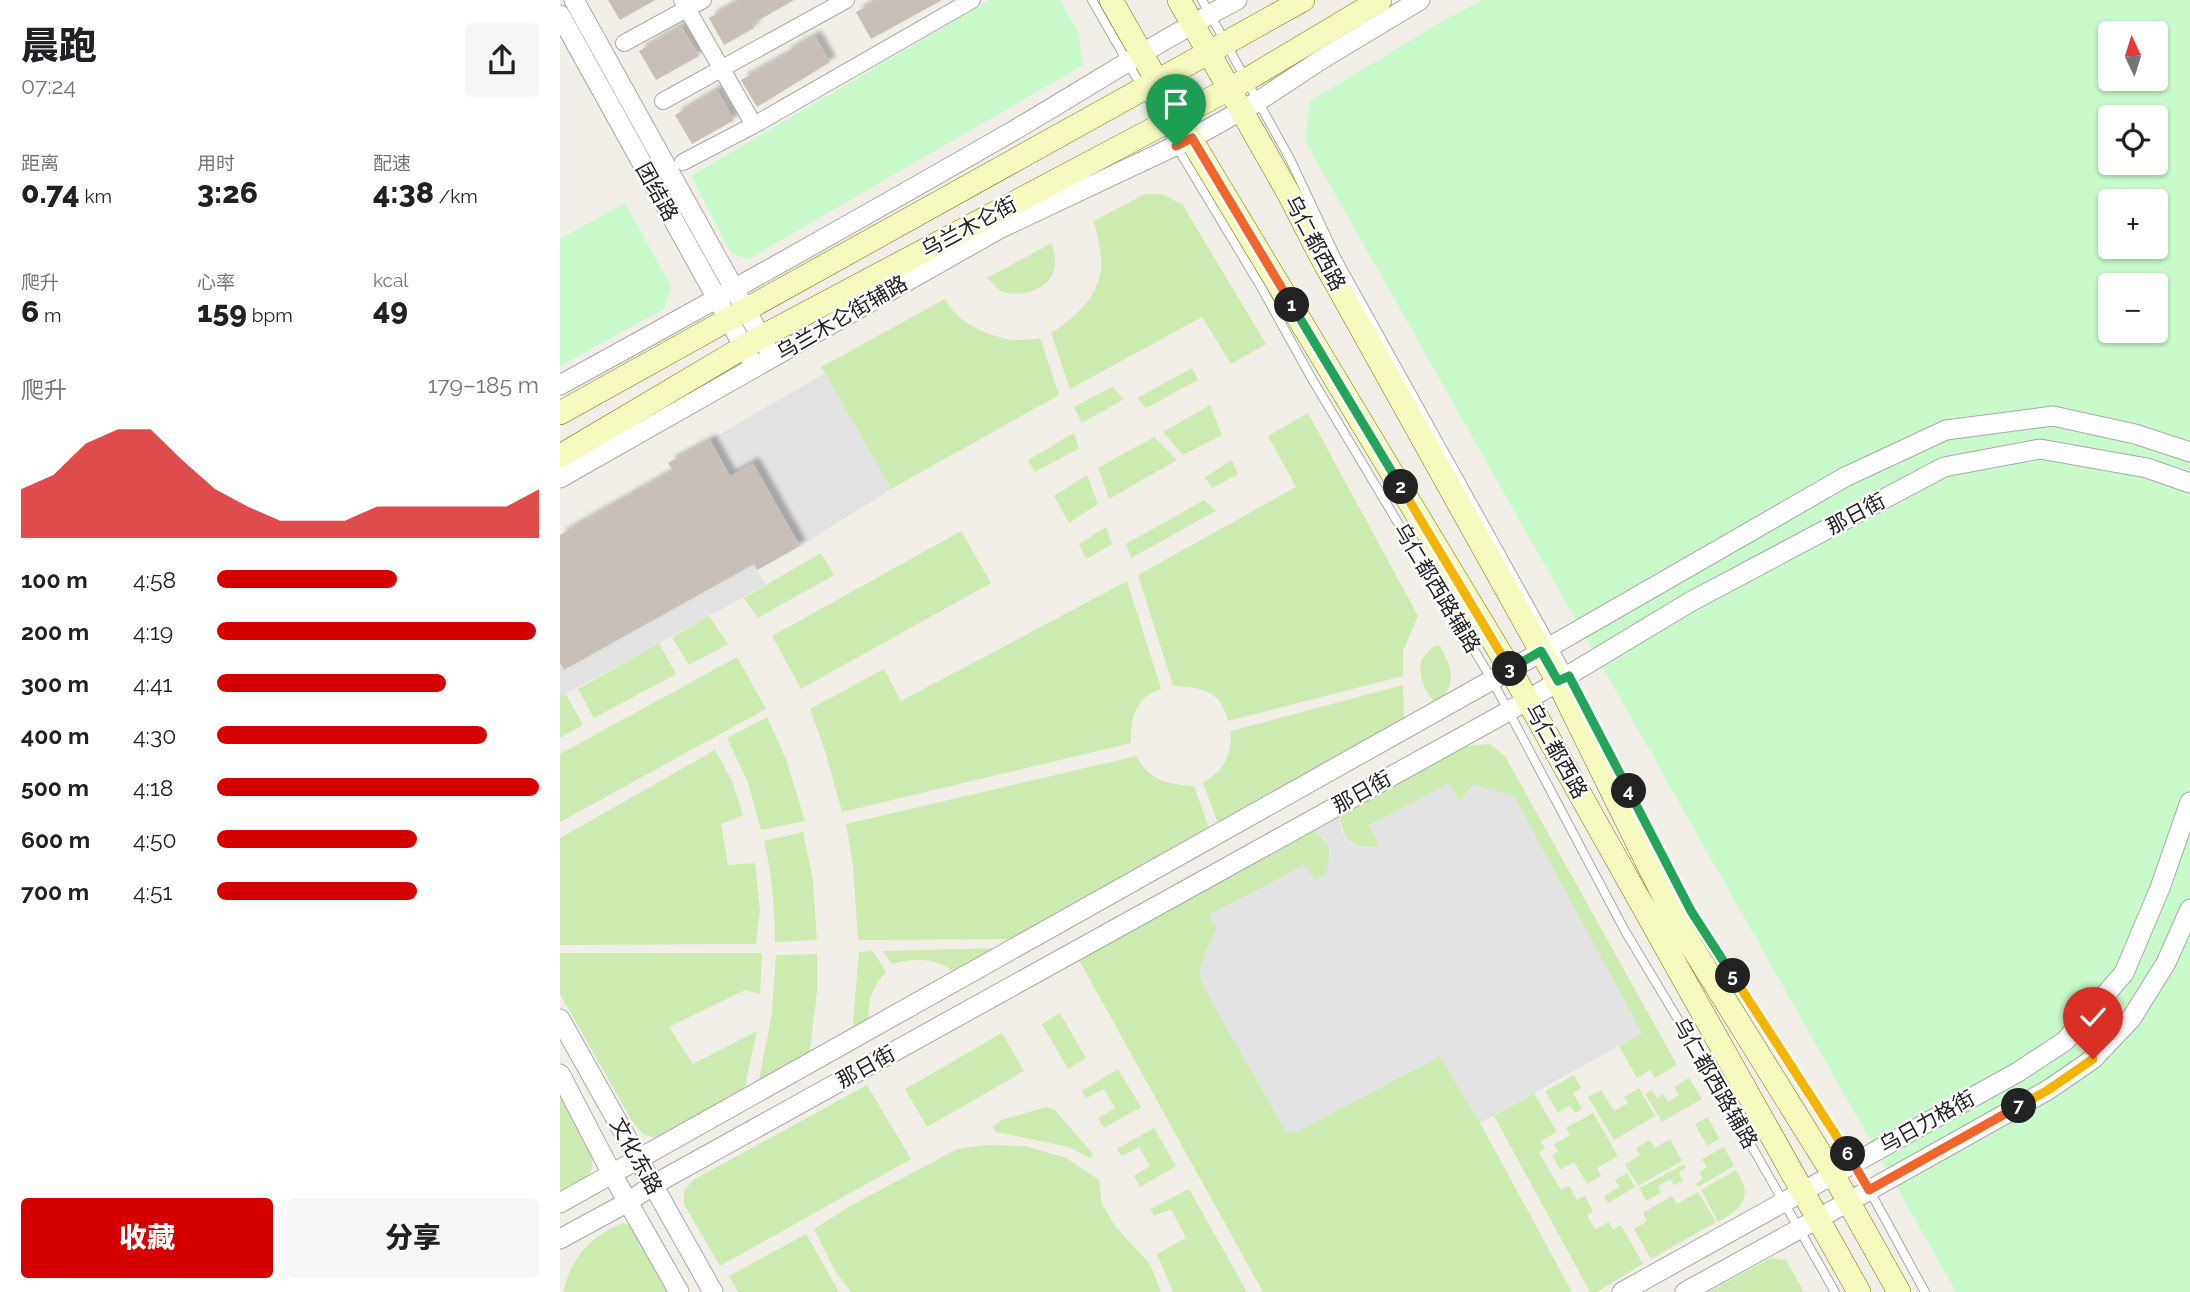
<!DOCTYPE html>
<html lang="zh">
<head>
<meta charset="utf-8">
<style>
	:root { --surface:#fff; --page:#f6f6f6; --text:#202124; --muted:#757577; --accent:#d40000 }
	body { margin:0; font-family:Raleway,"Noto Sans SC",sans-serif; background:var(--page); color:var(--text); height:100vh; display:flex; flex-direction:column; font-size:26px; white-space:nowrap }
	* { box-sizing:border-box; margin:0 }
	p { font-size:23px; color:var(--muted) }
	.icon { flex:none; width:38px; height:38px; fill:none; stroke:currentColor; stroke-width:2; stroke-linecap:round; stroke-linejoin:round }
	.map { position:relative; flex:1; overflow:hidden }
	.details { display:flex; flex-direction:column; background:var(--surface); width:560px }
	.details>* { flex:none }
	.needle { width:46px; rotate:356deg }
	.buttons { position:absolute; left:1538px; top:21px; display:grid; gap:14px }
	.buttons a { display:grid; place-items:center; width:70px; height:70px; border-radius:7px; background:var(--surface); box-shadow:0 2px 5px #0004; font-size:35px }
	.pin { position:absolute; display:grid; place-items:center; width:60px; height:60px; color:#fff; margin:-72px -30px; border-radius:50% 50% 50% 0; rotate:-45deg; box-shadow:0 0 7px #0007 }
	.pin .icon { rotate:45deg }
	.km { position:absolute; width:35px; height:35px; margin:-18px; border-radius:50%; background:#222; color:#fff; font-size:19px; line-height:35px; text-align:center }
	.round { display:grid; place-items:center; flex:none; width:74px; height:74px; border-radius:7px; background:var(--page) }
	.overview { display:flex; align-items:center; justify-content:space-between; height:119px; padding:0 21px }
	h1 { font-size:38px; font-weight:800; line-height:52px }
	.stats { display:grid; grid-template-columns:repeat(3,1fr); gap:10px; height:119px; padding:7px 21px }
	.stats div { display:grid; align-content:center }
	.stats b { font-size:30px; font-weight:800 }
	.stats small { font-size:19px; font-weight:400 }
	.stats p { font-size:19px }
	.chart { height:196px; padding:14px 21px }
	.chart p { display:flex; justify-content:space-between }
	.chart svg { width:100%; height:126px; margin-top:7px; fill:var(--accent); opacity:.7 }
	.action { display:flex; gap:14px; margin-top:auto; padding:14px 21px }
	.action a { flex:1; height:80px; border-radius:7px; background:var(--accent); color:#fff; font-size:28px; font-weight:800; line-height:80px; text-align:center }
	.action a+a { background:var(--page); color:var(--text) }
	ul { padding:0 21px; list-style:none; font-size:23px }
	li { display:grid; grid-template-columns:112px 84px 1fr; align-items:center; height:52px }
	li i { height:18px; border-radius:9px; background:var(--accent) }
	main { display:flex; flex:1; min-height:0 }
	.map>svg:first-child { display:block }
	.grass { fill:#cdebb0 }
	.park { fill:#c8facc; fill-rule:evenodd }
	.parking { fill:#e2e2e2 }
	.building { fill:#c7bfb8; filter:url(#shadow) }
	.lines { fill:none; stroke-linecap:round; stroke-linejoin:round }
	.service-casing { stroke:#a9a9a9; stroke-width:10 }
	.minor-casing { stroke:#a9a9a9; stroke-width:18 }
	.tertiary-casing { stroke:#a9a9a9; stroke-width:21 }
	.secondary-casing { stroke:#707d05; stroke-width:24 }
	.service { stroke:#fff; stroke-width:8 }
	.minor { stroke:#fff; stroke-width:16 }
	.tertiary { stroke:#fff; stroke-width:19 }
	.secondary { stroke:#f7fabf; stroke-width:23 }
	.split-1-casing { stroke:#fff; stroke-width:14 }
	.split-2-casing { stroke:#fff; stroke-width:14 }
	.split-3-casing { stroke:#fff; stroke-width:14 }
	.split-4-casing { stroke:#fff; stroke-width:14 }
	.split-5-casing { stroke:#fff; stroke-width:14 }
	.split-6-casing { stroke:#fff; stroke-width:14 }
	.split-7-casing { stroke:#fff; stroke-width:14 }
	.split-8-casing { stroke:#fff; stroke-width:14 }
	.split-1 { stroke:#f0652b; stroke-width:9 }
	.split-2 { stroke:#22a559; stroke-width:9 }
	.split-3 { stroke:#f5b400; stroke-width:9 }
	.split-4 { stroke:#22a559; stroke-width:9 }
	.split-5 { stroke:#22a559; stroke-width:9 }
	.split-6 { stroke:#f5b400; stroke-width:9 }
	.split-7 { stroke:#f0652b; stroke-width:9 }
	.split-8 { stroke:#f5b400; stroke-width:9 }
	.labels { text-anchor:middle; stroke-width:5; stroke-linejoin:round; paint-order:stroke }
	.street-label { font-size:21px; fill:#222; stroke:#fff }
</style>
</head>
<body>
<main>
<section class="details">
<div class="overview"><div><h1>晨跑</h1><p>07:24</p></div><a class="round"><svg class="icon" aria-label="share" viewBox="0 0 24 24"><path d="M12 15V3M7 8l5-5 5 5M5 13v7h14v-7"/></svg></a></div>
<div class="stats">
<div><p>距离</p><b>0.74<small> km</small></b></div>
<div><p>用时</p><b>3:26</b></div>
<div><p>配速</p><b>4:38<small> /km</small></b></div>
</div>
<div class="stats">
<div><p>爬升</p><b>6<small> m</small></b></div>
<div><p>心率</p><b>159<small> bpm</small></b></div>
<div><p>kcal</p><b>49</b></div>
</div>
<div class="chart"><p><span>爬升</span>179–185 m</p>
<svg viewBox="0 0 160 44" preserveAspectRatio="none"><path d="M0 44V27L10 22L20 11L30 6L40 6L50 17L60 27L70 33L80 38L90 38L100 38L110 33L120 33L130 33L140 33L150 33L160 27V44z"/></svg>
</div>
<ul>
<li><b>100 m</b>4:58<i style="width:56%"></i></li>
<li><b>200 m</b>4:19<i style="width:99%"></i></li>
<li><b>300 m</b>4:41<i style="width:71%"></i></li>
<li><b>400 m</b>4:30<i style="width:84%"></i></li>
<li><b>500 m</b>4:18<i style="width:100%"></i></li>
<li><b>600 m</b>4:50<i style="width:62%"></i></li>
<li><b>700 m</b>4:51<i style="width:62%"></i></li>
</ul>
<div class="action"><a>收藏</a><a>分享</a></div>
</section>
<div class="map">
<svg width="1630" height="1292" viewBox="0 0 1630 1292">
	<defs>
		<filter id="shadow"><feDropShadow dx="6" dy="-6" stdDeviation="2" flood-color="#0004"/></filter>
	</defs>
	<rect width="100%" height="100%" fill="#f2efe9"/>
	<path class="grass" d="M 585,194 L 601,194 L 622,204 L 706,344 L 671,364 L 642,317 L 510,389 L 491,333 C 514,318 537,299 541,270 C 543,255 537,236 534,221 Z
		M 492,243 C 493,249 496,258 495,265 C 494,287 463,299 444,292 C 437,290 433,283 427,278 Z
		M 385,299 C 397,322 425,335 451,340 C 460,341 471,339 480,338 L 499,395 L 331,489 L 261,367 Z
		M 632,368 L 638,380 L 586,408 L 577,398 Z
		M 552,387 L 564,399 L 522,423 L 514,407 Z
		M 650,405 L 662,435 L 623,455 L 603,432 Z
		M 748,413 L 858,616 L 843,651 L 843,676 L 668,721 C 661,689 641,688 613,686 L 578,575 L 736,487 L 708,436 Z
		M 514,433 L 519,448 L 475,472 L 468,460 Z
		M 594,437 L 617,460 L 549,499 L 538,468 Z
		M 672,460 L 678,474 L 652,488 L 645,477 Z
		M 527,475 L 538,504 L 509,523 L 494,496 Z
		M 644,500 L 656,511 L 571,558 L 566,544 Z
		M 546,527 L 552,544 L 526,559 L 519,544 Z
		M 401,531 L 431,583 L 241,689 L 212,636 Z
		M 261,553 L 274,575 L 198,618 L 184,598 Z
		M 567,581 L 601,689 C 575,697 570,720 571,743 L 282,812 L 265,751 L 250,709 L 324,669 L 341,701 Z
		M 149,616 L 168,644 L 129,665 L 112,637 Z
		M 99,643 L 116,674 L 34,718 L 18,689 Z
		M 874,646 L 880,646 C 892,668 898,684 877,703 C 865,695 857,674 862,660 C 864,655 870,650 874,646 Z
		M 177,657 L 206,709 L 0,822 L 0,754 Z
		M 843,685 L 844,723 L 659,826 L 643,783 C 665,768 671,758 671,731 Z
		M 6,694 L 23,725 L 0,738 L 0,697 Z
		M 207,717 L 226,759 L 245,821 L 201,830 L 188,783 L 167,738 Z
		M 930,744 L 945,756 L 1117,1065 L 1095,1078 L 1090,1070 L 1077,1078 L 1059,1046 L 1082,1033 L 899,801 L 889,784 L 809,825 L 820,847 C 793,849 783,842 780,815 L 905,746 Z
		M 155,750 L 172,781 L 183,815 L 161,824 L 168,865 L 195,863 L 200,911 L 196,944 L 0,945 L 0,838 Z
		M 576,756 C 590,781 606,784 634,786 L 650,830 L 457,939 L 298,940 L 293,865 L 286,824 Z
		M 752,830 C 773,844 771,850 767,873 L 755,881 L 744,865 L 657,929 L 644,956 L 738,1131 L 880,1056 L 920,1123 L 1012,1292 L 703,1292 L 519,960 Z
		M 243,832 L 253,881 L 257,940 L 215,942 C 215,907 212,875 204,841 Z
		M 446,948 L 397,975 C 379,957 354,958 332,964 L 323,951 Z
		M 313,951 L 326,972 C 311,988 307,1003 309,1025 L 292,1034 L 299,952 Z
		M 0,953 L 202,953 L 200,994 L 185,990 L 109,1027 L 133,1064 L 197,1031 L 184,1091 L 97,1139 L 83,1134 L 72,1121 L 0,994 Z
		M 257,954 L 257,992 L 249,1058 L 198,1086 L 212,1012 L 216,955 Z
		M 500,1013 L 526,1058 L 508,1069 L 482,1024 Z
		M 442,1033 L 464,1071 L 367,1127 L 345,1089 Z
		M 558,1069 L 581,1107 L 544,1128 L 538,1118 L 555,1108 L 544,1089 L 526,1098 L 522,1091 Z
		M 1014,1075 L 1021,1088 L 1013,1093 L 1022,1109 L 1015,1113 L 1010,1105 L 998,1113 L 985,1091 Z
		M 1129,1078 L 1142,1099 L 1102,1122 L 1085,1094 L 1092,1090 L 1097,1098 L 1103,1094 L 1108,1102 L 1119,1095 L 1114,1087 Z
		M 307,1085 L 351,1159 L 160,1266 L 124,1204 L 124,1191 L 133,1180 Z
		M 1079,1088 L 1095,1116 L 1054,1140 L 1028,1097 L 1041,1090 L 1054,1111 L 1068,1103 L 1064,1097 Z
		M 974,1093 L 997,1132 L 981,1141 L 985,1149 L 979,1153 L 1001,1190 L 1009,1186 L 1017,1200 L 1025,1196 L 1033,1211 L 1027,1215 L 1035,1229 L 1049,1222 L 1053,1230 L 1061,1225 L 1083,1264 L 1037,1292 L 1030,1292 L 934,1116 Z
		M 0,1097 C 10,1113 45,1159 28,1175 C 21,1182 9,1187 0,1193 Z
		M 486,1107 L 495,1110 L 533,1154 L 530,1158 L 509,1147 L 436,1132 L 433,1126 L 441,1120 Z
		M 1033,1113 L 1058,1156 L 1037,1168 L 1041,1176 L 1027,1184 L 1014,1162 L 1000,1170 L 992,1155 L 998,1151 L 994,1144 L 1010,1135 L 1006,1128 Z
		M 1148,1117 L 1159,1139 L 1147,1146 L 1135,1124 Z
		M 594,1128 L 616,1166 L 580,1187 L 574,1176 L 590,1166 L 579,1147 L 562,1156 L 557,1149 Z
		M 1110,1139 L 1122,1161 L 1078,1186 L 1065,1164 L 1080,1155 L 1076,1148 L 1090,1140 L 1095,1148 Z
		M 427,1145 L 465,1146 L 506,1158 L 539,1180 L 542,1204 L 555,1226 L 590,1264 L 601,1292 L 291,1292 L 275,1271 L 254,1229 L 292,1205 L 397,1149 Z
		M 1164,1147 L 1174,1166 L 1138,1187 L 1136,1184 L 1143,1179 L 1139,1172 L 1147,1167 L 1142,1159 Z
		M 1124,1164 L 1126,1168 L 1119,1172 L 1123,1181 L 1114,1185 L 1110,1179 L 1098,1186 L 1101,1193 L 1086,1201 L 1080,1188 Z
		M 1176,1170 C 1194,1197 1183,1208 1158,1222 L 1141,1190 Z
		M 1067,1173 L 1075,1187 L 1048,1203 L 1044,1196 L 1059,1187 L 1055,1180 Z
		M 629,1189 L 687,1292 L 613,1292 L 597,1254 L 626,1238 L 611,1209 L 594,1216 L 590,1209 Z
		M 1138,1192 L 1156,1222 L 1091,1259 L 1074,1229 L 1087,1221 L 1083,1213 L 1112,1196 L 1117,1204 Z
		M 63,1223 L 79,1228 L 113,1292 L 3,1292 C 12,1257 29,1237 63,1223 Z
		M 246,1234 L 279,1292 L 178,1292 L 169,1276 Z
		M 1211,1258 L 1226,1260 L 1244,1292 L 1148,1292 Z"/>
	<path class="park" d="M 430,0 L 500,0 L 518,32 L 523,65 L 188,259 L 171,253 L 131,176 Z
		M 922,0 L 1630,0 L 1630,1292 L 1396,1292 L 745,141 L 750,101 L 883,21 ZM 1550,33 L 1596,33 L 1596,79 L 1550,79 ZM 1550,117 L 1596,117 L 1596,163 L 1550,163 ZM 1550,201 L 1596,201 L 1596,247 L 1550,247 ZM 1550,285 L 1596,285 L 1596,331 L 1550,331 Z
		M 65,203 L 111,286 L 104,309 L 0,366 L 0,239 Z"/>
	<path class="parking" d="M 265,373 L 331,489 L 240,546 L 170,476 L 150,440 Z
		M 194,564 L 206,585 L 0,697 L 0,663 L 5,670 Z
		M 889,783 L 899,801 L 913,784 L 954,796 L 1082,1033 L 920,1123 L 880,1056 L 738,1131 L 726,1132 L 645,990 L 639,972 L 644,956 L 657,929 L 649,915 L 744,865 L 755,881 L 767,873 L 771,851 L 765,839 L 752,830 L 780,815 L 781,830 L 791,844 L 806,848 L 819,847 L 809,825 Z"/>
	<path class="building" d="M 48,0 L 95,0 L 60,20 Z
		M 181,0 L 234,0 L 192,24 L 194,28 L 164,45 L 149,18 Z
		M 318,0 L 382,0 L 311,39 L 296,12 Z
		M 121,26 L 139,56 L 96,80 L 79,51 Z
		M 255,36 L 270,62 L 197,107 L 181,80 L 226,55 L 225,53 Z
		M 157,90 L 174,120 L 132,144 L 115,115 Z
		M 150,440 L 170,476 L 193,463 L 240,546 L 197,570 L 194,564 L 4,670 L 0,663 L 0,535 L 113,471 L 108,463 Z"/>
	<g class="lines">
		<defs>
			<path id="service" d="M 532,0 L 603,124 L 701,287 L 752,379 L 932,680 L 1065,931 L 1143,1061 L 1275,1292
				M 642,0 L 730,159 L 777,259 L 1009,676 L 1131,911 L 1294,1162 L 1365,1292"/>
			<path id="minor" d="M 122,0 L 194,125
				M 64,43 L 143,0
				M 103,101 L 286,0
				M 123,162 L 194,125 L 412,0"/>
			<path id="tertiary" d="M 14,0 L 207,348
				M 0,15 L 191,360
				M 0,385 C 152,302 303,217 453,131 C 528,87 600,40 677,0
				M 0,478 L 439,229 L 632,138 L 697,102 L 762,59 L 860,0
				M 0,1019 L 153,1292
				M 0,1074 L 52,1174 L 119,1292
				M 0,1203 L 932,680 L 1285,477 L 1386,430 L 1493,416 L 1575,434 L 1630,452
				M 0,1239 L 68,1202 L 93,1185 L 949,711 L 1130,602 L 1384,467 L 1480,449 L 1587,468 L 1630,483
				M 1062,1292 L 1458,1072 L 1505,1041 L 1564,973 L 1600,888 L 1630,802
				M 1125,1292 L 1290,1201 L 1488,1090 L 1533,1059 L 1571,1019 L 1606,963 L 1630,909"/>
			<path id="secondary" d="M 551,0 L 617,116 L 950,669 L 1299,1292
				M 619,0 L 730,196 L 758,251 L 997,680 L 1116,921 L 1273,1174 L 1339,1292
				M 0,413 L 743,0
				M 0,456 L 201,337 L 686,80 L 820,0"/>
		</defs>
		<use href="#service" class="service-casing"/>
		<use href="#minor" class="minor-casing"/>
		<use href="#tertiary" class="tertiary-casing"/>
		<use href="#secondary" class="secondary-casing"/>
		<use href="#service" class="service"/>
		<use href="#minor" class="minor"/>
		<use href="#tertiary" class="tertiary"/>
		<use href="#secondary" class="secondary"/>
	</g>
	<g class="lines">
		<defs>
			<path id="split-1" d="M 616,146 L 632,138 L 732,305"/>
			<path id="split-2" d="M 732,305 L 841,487"/>
			<path id="split-3" d="M 841,487 L 950,669"/>
			<path id="split-4" d="M 950,669 L 981,651 L 998,681 L 1009,676 L 1069,791"/>
			<path id="split-5" d="M 1069,791 L 1131,911 L 1173,976"/>
			<path id="split-6" d="M 1173,976 L 1288,1154"/>
			<path id="split-7" d="M 1288,1154 L 1309,1190 L 1459,1106"/>
			<path id="split-8" d="M 1459,1106 L 1488,1090 L 1533,1059"/>
		</defs>
		<use href="#split-1" class="split-1-casing"/>
		<use href="#split-2" class="split-2-casing"/>
		<use href="#split-3" class="split-3-casing"/>
		<use href="#split-4" class="split-4-casing"/>
		<use href="#split-5" class="split-5-casing"/>
		<use href="#split-6" class="split-6-casing"/>
		<use href="#split-7" class="split-7-casing"/>
		<use href="#split-8" class="split-8-casing"/>
		<use href="#split-1" class="split-1"/>
		<use href="#split-2" class="split-2"/>
		<use href="#split-3" class="split-3"/>
		<use href="#split-4" class="split-4"/>
		<use href="#split-5" class="split-5"/>
		<use href="#split-6" class="split-6"/>
		<use href="#split-7" class="split-7"/>
		<use href="#split-8" class="split-8"/>
	</g>
	<g class="labels">
		<g class="street-label">
			<text transform="translate(97 192) rotate(61)" y="7">团结路</text>
			<text transform="translate(409 227) rotate(-28)" y="7">乌兰木仑街</text>
			<text transform="translate(755 243) rotate(62)" y="7">乌仁都西路</text>
			<text transform="translate(282 318) rotate(-30)" y="7">乌兰木仑街辅路</text>
			<text transform="translate(1296 514) rotate(-28)" y="7">那日街</text>
			<text transform="translate(877 588) rotate(59)" y="7">乌仁都西路辅路</text>
			<text transform="translate(996 751) rotate(61)" y="7">乌仁都西路</text>
			<text transform="translate(802 792) rotate(-29)" y="7">那日街</text>
			<text transform="translate(306 1067) rotate(-29)" y="7">那日街</text>
			<text transform="translate(1155 1083) rotate(60)" y="7">乌仁都西路辅路</text>
			<text transform="translate(1367 1122) rotate(-29)" y="7">乌日力格街</text>
			<text transform="translate(76 1156) rotate(61)" y="7">文化东路</text>
		</g>
	</g>
</svg>
<div class="buttons">
<a><svg class="needle" viewBox="-14 -14 28 28"><path d="M0-13l5 13h-10z" fill="#e53935"/><path d="M0 13l5-13h-10z" fill="#757577"/></svg></a>
<a><svg class="icon" aria-label="locate" viewBox="0 0 24 24"><circle cx="12" cy="12" r="6"/><path d="M12 2v4M12 18v4M2 12h4M18 12h4"/></svg></a>
<a>+</a>
<a>−</a>
</div>
<div class="pin" style="left:616px;top:146px;background:#1e9e55"><svg class="icon" aria-label="arrive" viewBox="0 0 24 24"><path d="M6 21V4h12l-3 4 3 4H6"/></svg></div>
<div class="pin" style="left:1533px;top:1059px;background:#d93025"><svg class="icon" aria-label="check" viewBox="0 0 24 24"><path d="M5 12l5 5 9-10"/></svg></div>
<b class="km" style="left:732px;top:305px">1</b>
<b class="km" style="left:841px;top:487px">2</b>
<b class="km" style="left:950px;top:669px">3</b>
<b class="km" style="left:1069px;top:791px">4</b>
<b class="km" style="left:1173px;top:976px">5</b>
<b class="km" style="left:1288px;top:1154px">6</b>
<b class="km" style="left:1459px;top:1106px">7</b>
</div>
</main>
</body>
</html>
